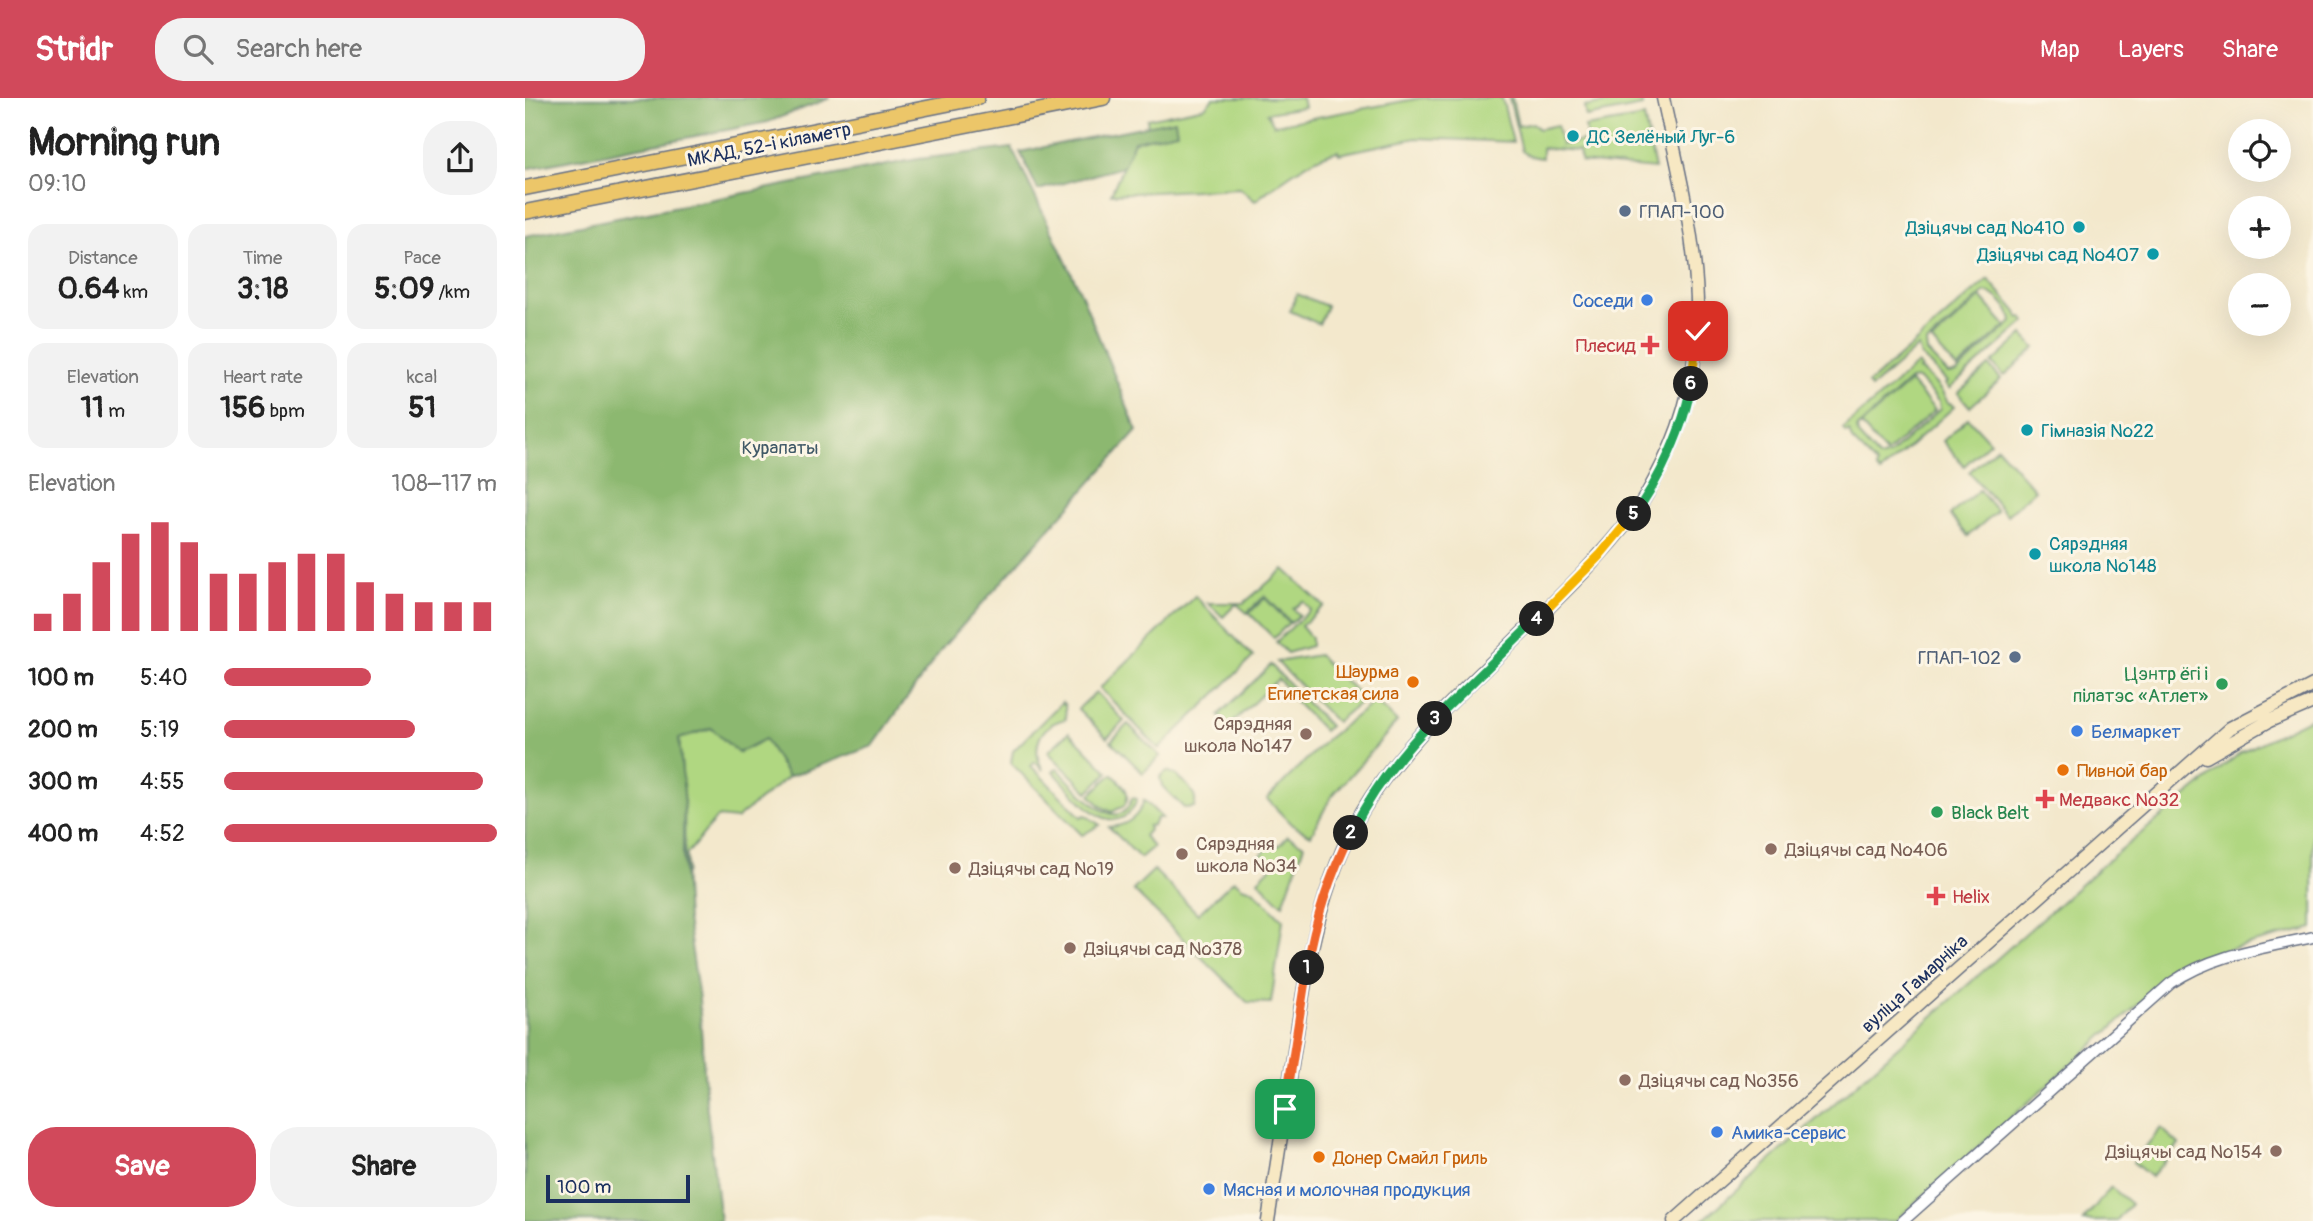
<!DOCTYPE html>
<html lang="en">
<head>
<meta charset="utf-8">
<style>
	:root { --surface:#fff; --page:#f2f2f2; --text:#222; --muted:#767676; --accent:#d1495b }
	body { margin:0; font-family:Pangolin,sans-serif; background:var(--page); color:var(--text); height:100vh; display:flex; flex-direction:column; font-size:26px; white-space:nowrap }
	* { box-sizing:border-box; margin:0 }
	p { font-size:23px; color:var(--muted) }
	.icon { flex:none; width:38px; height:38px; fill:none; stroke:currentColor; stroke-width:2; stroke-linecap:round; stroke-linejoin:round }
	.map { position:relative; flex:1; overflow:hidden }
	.panel { display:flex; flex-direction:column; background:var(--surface); width:525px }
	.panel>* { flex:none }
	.buttons { position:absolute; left:1703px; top:21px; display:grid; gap:14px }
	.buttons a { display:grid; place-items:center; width:63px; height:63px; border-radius:50%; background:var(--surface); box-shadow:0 7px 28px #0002; font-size:35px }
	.scale { position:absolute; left:21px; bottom:18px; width:144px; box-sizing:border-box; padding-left:7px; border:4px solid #1b2f5e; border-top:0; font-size:19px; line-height:24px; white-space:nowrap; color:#1b2f5e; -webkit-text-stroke:5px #fcf5e5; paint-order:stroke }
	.pin { position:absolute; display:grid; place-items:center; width:60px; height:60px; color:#fff; margin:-30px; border-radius:14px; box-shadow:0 4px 10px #0006 }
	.km { position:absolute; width:35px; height:35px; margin:-18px; border-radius:50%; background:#222; color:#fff; font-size:19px; line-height:35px; text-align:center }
	.round { display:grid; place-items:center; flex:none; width:74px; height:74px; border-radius:28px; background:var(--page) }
	.headline { display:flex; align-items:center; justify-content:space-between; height:119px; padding:0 28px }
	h1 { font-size:38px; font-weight:700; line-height:52px }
	.figures { display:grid; grid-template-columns:repeat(3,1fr); gap:10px; height:119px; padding:7px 28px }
	.figures div { display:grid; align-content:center; border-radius:18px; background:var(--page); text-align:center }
	.figures b { font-size:30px; font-weight:700 }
	.figures small { font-size:19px; font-weight:400 }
	.figures p { font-size:19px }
	.chart { height:196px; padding:14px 28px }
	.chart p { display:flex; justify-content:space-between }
	.chart svg { width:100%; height:126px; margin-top:7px; stroke:var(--accent); stroke-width:6 }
	.action { display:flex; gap:14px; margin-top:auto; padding:14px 28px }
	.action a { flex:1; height:80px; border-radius:28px; background:var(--accent); color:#fff; font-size:28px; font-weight:700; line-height:80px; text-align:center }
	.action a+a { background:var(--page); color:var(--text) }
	ul { padding:0 28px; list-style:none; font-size:23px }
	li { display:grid; grid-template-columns:112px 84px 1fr; align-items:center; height:52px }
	li i { height:18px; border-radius:9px; background:var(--accent) }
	header { display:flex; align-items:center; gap:42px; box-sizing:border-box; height:98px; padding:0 35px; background:var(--accent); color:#fff }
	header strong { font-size:33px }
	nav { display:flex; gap:38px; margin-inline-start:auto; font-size:24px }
	.search { width:490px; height:63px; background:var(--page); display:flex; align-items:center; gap:18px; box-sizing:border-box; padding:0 24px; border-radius:28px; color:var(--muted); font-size:26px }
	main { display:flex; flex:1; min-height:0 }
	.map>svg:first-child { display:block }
	.green { fill:#b0d781; stroke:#668370; stroke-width:2; fill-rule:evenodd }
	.forest { fill:#8cb86f; stroke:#547466; stroke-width:2 }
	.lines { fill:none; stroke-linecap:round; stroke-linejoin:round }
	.tertiary-casing { stroke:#677084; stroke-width:13 }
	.secondary-casing { stroke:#677084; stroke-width:15 }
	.trunk-casing { stroke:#677084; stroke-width:17 }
	.tertiary { stroke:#fff; stroke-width:10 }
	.secondary { stroke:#f7e8c3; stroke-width:12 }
	.trunk { stroke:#ecc669; stroke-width:14 }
	.split-1-casing { stroke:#fff; stroke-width:14 }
	.split-2-casing { stroke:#fff; stroke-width:14 }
	.split-3-casing { stroke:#fff; stroke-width:14 }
	.split-4-casing { stroke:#fff; stroke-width:14 }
	.split-5-casing { stroke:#fff; stroke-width:14 }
	.split-6-casing { stroke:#fff; stroke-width:14 }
	.split-7-casing { stroke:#fff; stroke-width:14 }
	.split-1 { stroke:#f0652b; stroke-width:9 }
	.split-2 { stroke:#f0652b; stroke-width:9 }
	.split-3 { stroke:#22a559; stroke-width:9 }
	.split-4 { stroke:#22a559; stroke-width:9 }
	.split-5 { stroke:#f5b400; stroke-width:9 }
	.split-6 { stroke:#22a559; stroke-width:9 }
	.split-7 { stroke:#f5b400; stroke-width:9 }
	.culture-dot { fill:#0f9aa8; stroke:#fcf5e5; stroke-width:2.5 }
	.service-dot { fill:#5c6f8a; stroke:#fcf5e5; stroke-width:2.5 }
	.shop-dot { fill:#3f7fe0; stroke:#fcf5e5; stroke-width:2.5 }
	.health-dot { fill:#e0444e; stroke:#fcf5e5; stroke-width:2.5 }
	.food-dot { fill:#e8710a; stroke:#fcf5e5; stroke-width:2.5 }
	.leisure-dot { fill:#2e9e5b; stroke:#fcf5e5; stroke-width:2.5 }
	.education-dot { fill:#8d6e63; stroke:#fcf5e5; stroke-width:2.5 }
	.labels { text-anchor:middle; stroke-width:6; stroke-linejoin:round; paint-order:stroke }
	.culture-label { font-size:19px; fill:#0d838f; stroke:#fcf5e5; text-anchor:start }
	.street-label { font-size:19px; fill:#1b2f5e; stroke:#fcf5e5 }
	.service-label { font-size:19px; fill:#4e5e75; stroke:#fcf5e5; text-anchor:start }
	.shop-label { font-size:19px; fill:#366cbe; stroke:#fcf5e5; text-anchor:start }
	.health-label { font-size:19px; fill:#be3a42; stroke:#fcf5e5; text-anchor:start }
	.park-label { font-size:19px; fill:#405967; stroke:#fcf5e5 }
	.food-label { font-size:19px; fill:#c56008; stroke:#fcf5e5; text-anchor:start }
	.leisure-label { font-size:19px; fill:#27864d; stroke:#fcf5e5; text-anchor:end }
	.education-label { font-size:19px; fill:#785e54; stroke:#fcf5e5; text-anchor:start }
</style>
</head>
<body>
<header>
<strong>Stridr</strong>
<div class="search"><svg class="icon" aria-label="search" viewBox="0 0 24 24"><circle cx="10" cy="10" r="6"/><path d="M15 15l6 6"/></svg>Search here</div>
<nav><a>Map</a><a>Layers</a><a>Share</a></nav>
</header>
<main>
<section class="panel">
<div class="headline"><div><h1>Morning run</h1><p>09:10</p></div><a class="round"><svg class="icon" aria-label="share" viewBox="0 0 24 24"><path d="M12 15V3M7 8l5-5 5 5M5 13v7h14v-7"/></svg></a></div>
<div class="figures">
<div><p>Distance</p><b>0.64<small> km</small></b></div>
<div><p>Time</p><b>3:18</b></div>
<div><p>Pace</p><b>5:09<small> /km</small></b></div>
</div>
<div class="figures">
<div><p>Elevation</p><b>11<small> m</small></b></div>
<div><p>Heart rate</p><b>156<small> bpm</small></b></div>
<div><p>kcal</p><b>51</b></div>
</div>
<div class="chart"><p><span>Elevation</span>108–117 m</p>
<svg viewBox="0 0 160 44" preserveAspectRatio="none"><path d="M5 44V38M15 44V31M25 44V20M35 44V10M45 44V6M55 44V13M65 44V24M75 44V24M85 44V20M95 44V17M105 44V17M115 44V27M125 44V31M135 44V34M145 44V34M155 44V34"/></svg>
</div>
<ul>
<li><b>100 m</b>5:40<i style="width:54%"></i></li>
<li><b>200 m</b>5:19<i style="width:70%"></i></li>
<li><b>300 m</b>4:55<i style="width:95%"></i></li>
<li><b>400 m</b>4:52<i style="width:100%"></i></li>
</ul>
<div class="action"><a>Save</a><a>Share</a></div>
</section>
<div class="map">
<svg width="1788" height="1123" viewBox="0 0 1788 1123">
	<rect width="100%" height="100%" fill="#fcf5e5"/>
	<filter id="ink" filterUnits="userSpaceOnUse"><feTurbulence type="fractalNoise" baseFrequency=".0143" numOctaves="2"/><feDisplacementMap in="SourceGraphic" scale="14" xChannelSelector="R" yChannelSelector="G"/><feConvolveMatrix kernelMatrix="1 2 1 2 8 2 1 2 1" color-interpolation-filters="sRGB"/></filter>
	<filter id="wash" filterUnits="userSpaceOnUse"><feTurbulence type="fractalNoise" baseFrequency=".00686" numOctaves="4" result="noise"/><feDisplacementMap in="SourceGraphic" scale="28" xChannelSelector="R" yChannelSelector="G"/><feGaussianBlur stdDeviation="1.57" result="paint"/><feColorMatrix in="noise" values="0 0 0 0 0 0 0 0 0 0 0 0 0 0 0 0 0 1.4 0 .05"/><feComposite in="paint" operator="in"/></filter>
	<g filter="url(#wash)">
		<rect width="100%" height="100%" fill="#f3e8cc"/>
		<path class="green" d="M 688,0 L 777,0 L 779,9 L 742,15 L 749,27 L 896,0 L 977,0 L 988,44 L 891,40 L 814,56 L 813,53 C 787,58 751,86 730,103 L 715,90 L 586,96 L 609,43 L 624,40 L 622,21 L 680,9 Z
			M 984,0 L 987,0 L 993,28 L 1008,25 L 1014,31 L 1032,27 L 1036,47 L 1063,42 L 1060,29 L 1119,19 L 1130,71 L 1056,64 L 1054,53 L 1017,50 L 1017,60 L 1004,58 L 997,53 Z
			M 1108,0 L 1116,0 L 1117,8 L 1061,19 L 1059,9 Z
			M 1463,181 L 1492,214 L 1494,220 L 1497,219 L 1500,224 L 1424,291 L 1420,286 L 1422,284 L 1396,258 L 1393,249 L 1346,290 L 1343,286 ZM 1460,194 C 1472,195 1487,213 1487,224 L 1431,275 L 1423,276 L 1402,254 L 1401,246 Z
			M 772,196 L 802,208 L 794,226 L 765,213 Z
			M 1456,199 L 1481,228 L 1432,271 L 1407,243 Z
			M 1498,237 L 1510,250 L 1479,278 L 1467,265 Z
			M 1392,266 L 1396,270 L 1394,272 C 1405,278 1419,294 1423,306 L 1425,305 L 1429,309 L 1355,375 L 1351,370 L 1352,367 L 1327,342 L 1324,333 L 1321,335 L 1318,331 ZM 1393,281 L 1414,304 L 1415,311 L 1364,357 L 1354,360 L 1333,337 L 1332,330 L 1385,282 Z
			M 1464,268 L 1476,281 L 1445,309 L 1433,295 Z
			M 1385,284 L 1410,312 L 1361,355 L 1336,327 Z
			M 1443,320 L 1465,344 L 1439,368 L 1418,343 Z
			M 1472,349 L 1510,392 L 1482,417 L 1444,374 Z
			M 1454,392 L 1472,413 L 1443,438 L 1425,417 Z
			M 759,471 L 799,508 L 776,528 L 786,540 L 786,548 L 762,555 L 751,544 L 785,512 L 778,503 L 768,511 L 774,517 L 766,525 L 740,498 L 722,515 L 713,507 L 710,507 L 698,519 L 683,505 L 719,505 Z
			M 670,498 L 728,559 L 634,651 L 575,590 Z
			M 740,500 L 764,525 L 749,540 L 724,515 Z
			M 793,557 L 839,601 L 811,624 L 752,564 Z
			M 746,567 L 804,628 L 799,633 L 763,596 L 765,594 L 753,581 L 704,628 L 694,617 Z
			M 571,594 L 599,623 L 582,640 L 553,611 Z
			M 850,603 L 872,624 L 806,699 L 786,737 L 767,727 L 742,701 L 802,641 Z
			M 537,604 L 540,607 L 541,621 C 515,626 505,649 518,672 L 510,664 L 506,668 L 556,719 L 560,717 L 575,727 L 557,737 L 486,665 L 488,653 Z
			M 1788,619 L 1788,830 L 1689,855 L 1657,873 L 1633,889 L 1370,1123 L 1177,1123 L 1582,763 L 1715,655 Z
			M 603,626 L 635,658 L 618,675 L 586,643 Z
			M 186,630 L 240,641 L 263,679 L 211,721 L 192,719 L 162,756 L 162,774 L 160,777 L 159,696 L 154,641 Z
			M 544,634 L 583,674 L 563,694 L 523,654 Z
			M 532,670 C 546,684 594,745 607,700 L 612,701 C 610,709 606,714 599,719 C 574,733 544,689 528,673 Z
			M 642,673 C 655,677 675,696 669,709 L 659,710 L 637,688 L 635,679 Z
			M 587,676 C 597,686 608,694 599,708 L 587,714 L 577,709 L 565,697 Z
			M 619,702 L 637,720 L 632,720 L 628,727 L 623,728 L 624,732 L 619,738 L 628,749 L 615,760 L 584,729 C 602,728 614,719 619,702 Z
			M 763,738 L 779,747 L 758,806 L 752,802 L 733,782 L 746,769 L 735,758 L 748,744 L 754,748 Z
			M 629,772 L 673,816 L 709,782 L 717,789 L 728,792 L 758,822 L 746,905 L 722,904 L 608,792 Z
			M 1636,1030 L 1654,1046 L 1626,1079 L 1608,1064 Z
			M 1586,1089 L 1606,1106 L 1592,1123 L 1558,1123 Z"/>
		<path class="forest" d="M 0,0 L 305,0 L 243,24 L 0,71 Z
			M 650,22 L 652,34 L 609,43 L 598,69 L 513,92 L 495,54 Z
			M 487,50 L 555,193 L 612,333 L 419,548 L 348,648 L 263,679 L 240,641 L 213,655 L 186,630 L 154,641 L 159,696 L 158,756 L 162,821 L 174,901 L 181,1003 L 195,1123 L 0,1123 L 0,138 L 393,61 Z"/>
	</g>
	<g filter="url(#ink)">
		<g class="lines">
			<defs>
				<path id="tertiary" d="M 1378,1123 L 1646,885 C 1688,856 1740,850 1788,839"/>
				<path id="secondary" d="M 1681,659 L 1744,623 L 1788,604
					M 743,1123 C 752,1067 760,1010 769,954 C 781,871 794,786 838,712 C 877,647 935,596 989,543 C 1031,502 1075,461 1110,414 C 1122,399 1130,381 1138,365 C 1199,242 1165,126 1138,0
					M 1149,1123 L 1705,630 L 1788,587"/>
				<path id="trunk" d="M 0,90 L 452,0
					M 0,114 L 578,0"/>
			</defs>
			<use href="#tertiary" class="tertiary-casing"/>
			<use href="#secondary" class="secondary-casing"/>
			<use href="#trunk" class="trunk-casing"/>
			<use href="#tertiary" class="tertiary"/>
			<use href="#secondary" class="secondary"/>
			<use href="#trunk" class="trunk"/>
		</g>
	</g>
	<g class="lines" filter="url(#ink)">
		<defs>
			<path id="split-1" d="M 760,1011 L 782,870"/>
			<path id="split-2" d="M 782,870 C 790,823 805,777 826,735"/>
			<path id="split-3" d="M 826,735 C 847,692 876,655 910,621"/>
			<path id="split-4" d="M 910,621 L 1012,521"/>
			<path id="split-5" d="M 1012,521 L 1075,457 L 1109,416"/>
			<path id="split-6" d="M 1109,416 C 1134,384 1160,327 1166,286"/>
			<path id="split-7" d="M 1166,286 L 1173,233"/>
		</defs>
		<use href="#split-1" class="split-1-casing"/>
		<use href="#split-2" class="split-2-casing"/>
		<use href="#split-3" class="split-3-casing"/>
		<use href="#split-4" class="split-4-casing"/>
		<use href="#split-5" class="split-5-casing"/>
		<use href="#split-6" class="split-6-casing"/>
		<use href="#split-7" class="split-7-casing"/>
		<use href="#split-1" class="split-1"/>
		<use href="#split-2" class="split-2"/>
		<use href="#split-3" class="split-3"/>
		<use href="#split-4" class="split-4"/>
		<use href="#split-5" class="split-5"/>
		<use href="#split-6" class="split-6"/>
		<use href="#split-7" class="split-7"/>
	</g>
	<g class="culture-dot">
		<circle cx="1048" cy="38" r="7"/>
		<circle cx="1554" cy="129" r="7"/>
		<circle cx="1628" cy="156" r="7"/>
		<circle cx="1502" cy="332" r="7"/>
		<circle cx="1510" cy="456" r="7"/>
	</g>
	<g class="service-dot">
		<circle cx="1100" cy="113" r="7"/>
		<circle cx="1490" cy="559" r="7"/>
	</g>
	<g class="shop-dot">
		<circle cx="1122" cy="202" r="7"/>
		<circle cx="1552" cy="633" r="7"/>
		<circle cx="1192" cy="1034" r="7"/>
		<circle cx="684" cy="1091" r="7"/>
	</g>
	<g class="health-dot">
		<path d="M1121.5 236.5h7v7h7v7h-7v7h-7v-7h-7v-7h7z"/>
		<path d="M1516.5 690.5h7v7h7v7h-7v7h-7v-7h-7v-7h7z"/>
		<path d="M1407.5 787.5h7v7h7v7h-7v7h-7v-7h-7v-7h7z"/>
	</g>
	<g class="food-dot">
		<circle cx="888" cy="584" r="7"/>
		<circle cx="1538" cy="672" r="7"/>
		<circle cx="794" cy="1059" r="7"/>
	</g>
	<g class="leisure-dot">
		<circle cx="1697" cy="586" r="7"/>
		<circle cx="1412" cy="714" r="7"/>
	</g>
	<g class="education-dot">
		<circle cx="781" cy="636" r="7"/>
		<circle cx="1246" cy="751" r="7"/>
		<circle cx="657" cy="756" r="7"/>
		<circle cx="430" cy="770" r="7"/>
		<circle cx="545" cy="850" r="7"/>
		<circle cx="1100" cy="982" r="7"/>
		<circle cx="1751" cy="1053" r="7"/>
	</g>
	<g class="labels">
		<g class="culture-label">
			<text x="1062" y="45">ДС Зелёный Луг-6</text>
			<text x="1540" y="136" text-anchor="end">Дзіцячы сад №410</text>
			<text x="1614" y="163" text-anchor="end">Дзіцячы сад №407</text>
			<text x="1516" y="339">Гімназія №22</text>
			<text x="1524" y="452">Сярэдняя<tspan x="1524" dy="22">школа №148</tspan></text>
		</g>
		<g class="street-label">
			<text transform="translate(244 46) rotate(-11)" y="7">МКАД, 52-і кіламетр</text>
			<text transform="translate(1389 885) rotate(-42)" y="7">вуліца Гамарніка</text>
		</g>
		<g class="service-label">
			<text x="1114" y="120">ГПАП-100</text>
			<text x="1476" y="566" text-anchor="end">ГПАП-102</text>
		</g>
		<g class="shop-label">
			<text x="1108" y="209" text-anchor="end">Соседи</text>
			<text x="1566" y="640">Белмаркет</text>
			<text x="1206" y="1041">Амика-сервис</text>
			<text x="698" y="1098">Мясная и молочная продукция</text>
		</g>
		<g class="health-label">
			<text x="1111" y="254" text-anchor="end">Плесид</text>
			<text x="1534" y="708">Медвакс №32</text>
			<text x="1427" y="805">Helix</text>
		</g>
		<g class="park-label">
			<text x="255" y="356">Курапаты</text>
		</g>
		<g class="food-label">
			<text x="874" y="580" text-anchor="end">Шаурма<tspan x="874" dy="22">Египетская сила</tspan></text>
			<text x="1552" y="679">Пивной бар</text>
			<text x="808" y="1066">Донер Смайл Гриль</text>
		</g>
		<g class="leisure-label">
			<text x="1683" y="582">Цэнтр ёгі і<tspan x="1683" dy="22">пілатэс «Атлет»</tspan></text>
			<text x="1426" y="721" text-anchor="start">Black Belt</text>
		</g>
		<g class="education-label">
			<text x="767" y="632" text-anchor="end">Сярэдняя<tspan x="767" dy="22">школа №147</tspan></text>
			<text x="671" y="752">Сярэдняя<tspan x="671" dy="22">школа №34</tspan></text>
			<text x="1260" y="758">Дзіцячы сад №406</text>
			<text x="444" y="777">Дзіцячы сад №19</text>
			<text x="559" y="857">Дзіцячы сад №378</text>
			<text x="1114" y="989">Дзіцячы сад №356</text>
			<text x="1737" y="1060" text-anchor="end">Дзіцячы сад №154</text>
		</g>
	</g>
</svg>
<div class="buttons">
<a><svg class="icon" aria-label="locate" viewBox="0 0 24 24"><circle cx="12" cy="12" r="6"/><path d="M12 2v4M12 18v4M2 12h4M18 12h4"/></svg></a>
<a>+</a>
<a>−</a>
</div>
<div class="scale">100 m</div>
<div class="pin" style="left:760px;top:1011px;background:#1e9e55"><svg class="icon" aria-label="arrive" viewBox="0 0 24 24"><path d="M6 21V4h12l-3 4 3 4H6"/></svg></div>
<div class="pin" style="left:1173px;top:233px;background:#d93025"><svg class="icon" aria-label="check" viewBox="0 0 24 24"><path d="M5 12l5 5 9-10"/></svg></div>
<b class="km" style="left:782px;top:870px">1</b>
<b class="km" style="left:826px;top:735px">2</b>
<b class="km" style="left:910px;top:621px">3</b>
<b class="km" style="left:1012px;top:521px">4</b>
<b class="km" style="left:1109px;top:416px">5</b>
<b class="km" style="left:1166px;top:286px">6</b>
</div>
</main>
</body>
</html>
